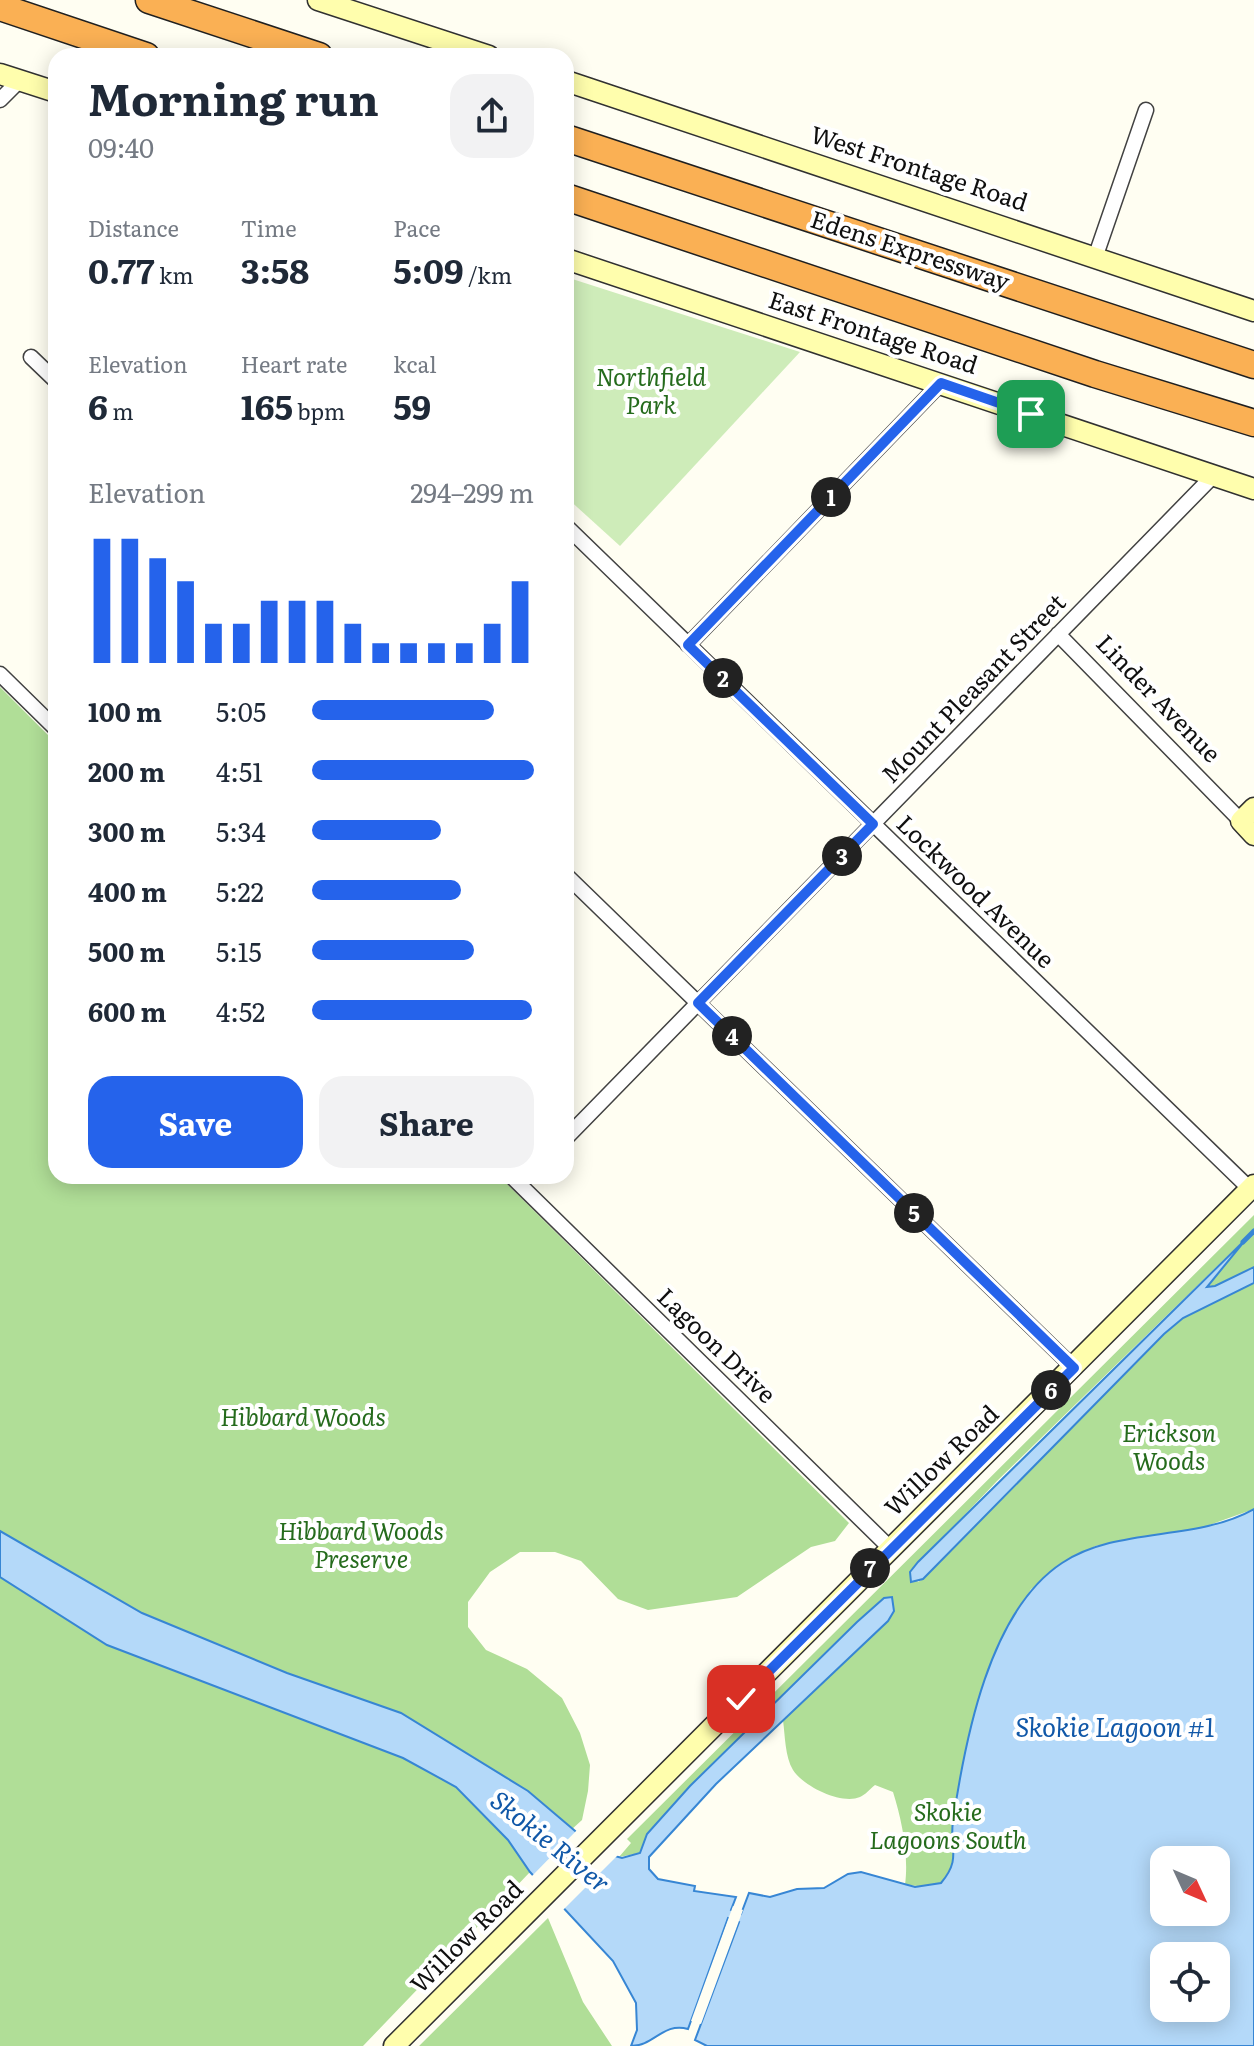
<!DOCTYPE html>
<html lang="en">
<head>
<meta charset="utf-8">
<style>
	:root { --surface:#fff; --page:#f2f2f3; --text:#1f2937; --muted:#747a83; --accent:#2563eb }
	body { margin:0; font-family:Literata,serif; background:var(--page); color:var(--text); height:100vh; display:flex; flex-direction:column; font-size:30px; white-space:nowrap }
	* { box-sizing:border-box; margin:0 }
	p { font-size:26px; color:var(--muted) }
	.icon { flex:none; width:44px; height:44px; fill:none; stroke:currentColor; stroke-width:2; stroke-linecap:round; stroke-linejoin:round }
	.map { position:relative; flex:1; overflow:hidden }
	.details { position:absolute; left:48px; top:48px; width:526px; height:1136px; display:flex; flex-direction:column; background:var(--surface); border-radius:24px; box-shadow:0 4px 20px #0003 }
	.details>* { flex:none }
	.needle { width:52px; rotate:134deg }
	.buttons { position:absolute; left:1150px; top:1846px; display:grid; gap:16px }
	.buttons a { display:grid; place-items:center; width:80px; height:80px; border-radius:16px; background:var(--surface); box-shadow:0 4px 20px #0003; font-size:40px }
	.pin { position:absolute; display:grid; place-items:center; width:68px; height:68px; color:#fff; margin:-34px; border-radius:16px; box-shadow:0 4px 12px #0006 }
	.km { position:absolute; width:40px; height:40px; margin:-20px; border-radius:50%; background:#222; color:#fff; font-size:22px; line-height:40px; text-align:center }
	.round { display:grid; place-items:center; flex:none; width:84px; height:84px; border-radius:24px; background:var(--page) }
	.headline { display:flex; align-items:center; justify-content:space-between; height:136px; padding:0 40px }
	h1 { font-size:44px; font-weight:700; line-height:60px }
	.figures { display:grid; grid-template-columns:repeat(3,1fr); gap:12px; height:136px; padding:8px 40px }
	.figures div { display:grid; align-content:center }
	.figures b { font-size:34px; font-weight:700 }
	.figures small { font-size:22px; font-weight:400 }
	.figures p { font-size:22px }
	.chart { height:224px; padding:16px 40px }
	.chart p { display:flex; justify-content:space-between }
	.chart svg { width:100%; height:144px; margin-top:8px; stroke:var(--accent); stroke-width:6 }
	.cta { display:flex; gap:16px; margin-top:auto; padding:16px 40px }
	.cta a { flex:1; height:92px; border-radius:24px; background:var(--accent); color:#fff; font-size:32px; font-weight:700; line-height:92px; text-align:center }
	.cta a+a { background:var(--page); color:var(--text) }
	ul { padding:0 40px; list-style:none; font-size:26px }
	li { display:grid; grid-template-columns:128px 96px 1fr; align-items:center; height:60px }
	li i { height:20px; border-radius:10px; background:var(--accent) }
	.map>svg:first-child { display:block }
	.green { fill:#ceecb9 }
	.forest { fill:#b0de97 }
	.water { fill:#b4d9f9; stroke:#3786d4; stroke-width:2; fill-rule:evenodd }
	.pier { fill:#fffef2 }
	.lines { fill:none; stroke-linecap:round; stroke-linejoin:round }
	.stream { stroke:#3786d4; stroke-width:5 }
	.street-casing { stroke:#424242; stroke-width:17 }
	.secondary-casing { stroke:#313131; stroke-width:23 }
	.highway-casing { stroke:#202020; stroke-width:29 }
	.street { stroke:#fff; stroke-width:14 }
	.secondary { stroke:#fffead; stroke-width:20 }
	.highway { stroke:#fab054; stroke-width:26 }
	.route-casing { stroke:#fff; stroke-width:16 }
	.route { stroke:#2563eb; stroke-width:10 }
	.labels { text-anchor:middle; stroke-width:8; stroke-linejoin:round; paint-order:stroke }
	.street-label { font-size:24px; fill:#0f0f0f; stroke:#fff }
	.park-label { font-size:24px; font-style:italic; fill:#256b1c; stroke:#fff }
	.water-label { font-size:26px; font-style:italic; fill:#1158a8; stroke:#fff }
</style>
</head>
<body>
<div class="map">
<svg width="1254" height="2046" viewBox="0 0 1254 2046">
	<rect width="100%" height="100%" fill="#fffef2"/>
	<path class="green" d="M 566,277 L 800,352 L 620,546 L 566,497 Z"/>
	<path class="forest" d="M 0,687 L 56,743 L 56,1176 L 499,1176 L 849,1523 L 835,1541 L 811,1547 L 737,1597 L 648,1610 L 618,1599 L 581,1561 L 555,1552 L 520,1552 L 490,1572 L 468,1602 L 468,1627 L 486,1650 L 527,1669 L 562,1698 L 580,1733 L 590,1765 L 588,1791 L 582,1820 L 571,1830 L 528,1791 L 401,1713 L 287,1673 L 142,1613 L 0,1531 Z
		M 1254,1215 L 1254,1267 L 1215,1286 L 1206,1287 L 1241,1243 L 997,1481 L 910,1572 L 918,1582 L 923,1579 L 1164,1334 L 1183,1318 L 1254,1283 L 1254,1509 L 1201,1528 L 1095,1546 L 1031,1589 L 988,1669 L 977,1707 L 953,1825 L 956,1859 L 941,1884 L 931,1887 L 905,1885 C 909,1856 902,1820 893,1792 L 875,1785 C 870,1789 865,1795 860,1797 C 841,1805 803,1786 793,1770 C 785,1757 785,1735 783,1720 L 888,1621 L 894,1611 L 893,1604 L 884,1598 L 691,1786 L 647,1834 L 640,1853 L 619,1857 L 631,1843 L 627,1839 Z
		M 0,1577 L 107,1645 L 403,1758 L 456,1787 L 508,1840 L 530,1872 L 363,2046 L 0,2046 Z
		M 548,1918 L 583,2002 L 612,2046 L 419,2046 Z"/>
	<path class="water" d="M 1247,1238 L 1207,1287 L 1215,1286 L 1254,1267 L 1254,1283 L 1183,1318 L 1164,1334 L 923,1579 L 911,1582 L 910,1572 L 918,1562 Z
		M 1254,1509 L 1254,2046 L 707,2046 L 695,2040 L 739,1922 L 728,1918 L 688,2029 C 663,2022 654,2046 631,2046 L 637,2030 L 636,2003 L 613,1961 L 530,1872 L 508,1840 L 456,1787 L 403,1758 L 107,1645 L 0,1577 L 0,1531 L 142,1613 L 287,1673 L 401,1713 L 528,1791 L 600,1852 L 622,1858 L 640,1853 L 647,1834 L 690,1786 L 857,1622 L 884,1598 L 892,1597 L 894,1611 L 888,1621 L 716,1784 L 649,1857 L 649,1869 L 658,1879 L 695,1886 L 694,1891 L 736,1897 L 731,1910 L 741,1914 L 749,1893 L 770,1897 L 797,1889 L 824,1888 L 848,1874 L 861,1872 L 915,1887 L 941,1883 C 962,1858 949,1849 953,1821 C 965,1740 989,1611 1062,1563 C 1118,1526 1195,1542 1254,1509 ZM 1164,1860 L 1216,1860 L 1216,1912 L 1164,1912 ZM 1164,1956 L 1216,1956 L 1216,2008 L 1164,2008 Z"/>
	<path class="pier" d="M 577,1830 L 602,1848 L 620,1853 L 561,1912 L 530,1878 Z
		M 733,1906 L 743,1910 L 701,2024 L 697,2023 L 734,1924 L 731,1923 L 695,2022 L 691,2021 Z"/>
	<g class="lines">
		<path class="stream" d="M 1243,1242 L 1254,1231"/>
		<defs>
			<path id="street" d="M 0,100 L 20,80
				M 1096,255 L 1146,110
				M 31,357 L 56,381
				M 566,526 L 1250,1189
				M 1058,634 L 1241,821
				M 688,645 L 941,383
				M 0,674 L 56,729
				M 566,875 L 1074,1368
				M 566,1138 L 1213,476
				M 511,1176 L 890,1548"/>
			<path id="secondary" d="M 318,0 L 489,56
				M 0,74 L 56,92
				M 566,81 L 1254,311
				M 566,259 L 1254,489
				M 1254,808 L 1241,821 L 1254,835
				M 394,2046 L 1254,1185"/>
			<path id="highway" d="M 149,0 L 319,56
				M 0,7 L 146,56
				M 566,138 L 1254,365
				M 566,197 L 1095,374 L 1254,423"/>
		</defs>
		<use href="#street" class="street-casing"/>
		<use href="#secondary" class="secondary-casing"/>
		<use href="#highway" class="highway-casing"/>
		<use href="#street" class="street"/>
		<use href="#secondary" class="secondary"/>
		<use href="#highway" class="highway"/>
	</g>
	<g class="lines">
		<defs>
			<path id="route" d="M 741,1699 L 1074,1368 L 698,1003 L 873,824 L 688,645 L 941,383 L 1031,414"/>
		</defs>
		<use href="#route" class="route-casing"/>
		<use href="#route" class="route"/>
	</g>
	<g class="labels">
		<g class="street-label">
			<text transform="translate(919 169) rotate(18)" y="8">West Frontage Road</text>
			<text transform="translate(910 251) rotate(18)" y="8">Edens Expressway</text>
			<text transform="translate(873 333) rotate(18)" y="8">East Frontage Road</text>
			<text transform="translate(974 689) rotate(-46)" y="8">Mount Pleasant Street</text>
			<text transform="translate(1158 699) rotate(46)" y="8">Linder Avenue</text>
			<text transform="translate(975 892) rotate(44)" y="8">Lockwood Avenue</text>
			<text transform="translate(716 1346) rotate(44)" y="8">Lagoon Drive</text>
			<text transform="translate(942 1461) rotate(-44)" y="8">Willow Road</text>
			<text transform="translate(467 1937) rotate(-45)" y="8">Willow Road</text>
		</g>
		<g class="park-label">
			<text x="651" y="386">Northfield<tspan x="651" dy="28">Park</tspan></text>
			<text x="303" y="1426">Hibbard Woods</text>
			<text x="1169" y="1442">Erickson<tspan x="1169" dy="28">Woods</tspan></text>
			<text x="361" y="1540">Hibbard Woods<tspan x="361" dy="28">Preserve</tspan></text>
			<text x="948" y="1821">Skokie<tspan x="948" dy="28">Lagoons South</tspan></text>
		</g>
		<g class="water-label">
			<text x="1115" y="1737">Skokie Lagoon #1</text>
			<text transform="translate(550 1842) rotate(39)" y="9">Skokie River</text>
		</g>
	</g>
</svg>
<div class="buttons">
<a><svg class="needle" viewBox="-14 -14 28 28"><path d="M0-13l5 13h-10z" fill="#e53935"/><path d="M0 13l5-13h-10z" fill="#747a83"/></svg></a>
<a><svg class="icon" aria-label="locate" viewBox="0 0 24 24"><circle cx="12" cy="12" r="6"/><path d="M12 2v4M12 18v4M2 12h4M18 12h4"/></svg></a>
</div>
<div class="pin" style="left:1031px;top:414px;background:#1e9e55"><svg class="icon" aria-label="arrive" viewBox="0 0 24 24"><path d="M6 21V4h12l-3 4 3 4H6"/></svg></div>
<div class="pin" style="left:741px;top:1699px;background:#d93025"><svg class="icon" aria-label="check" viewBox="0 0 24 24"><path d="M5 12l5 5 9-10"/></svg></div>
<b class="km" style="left:831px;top:497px">1</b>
<b class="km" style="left:723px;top:678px">2</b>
<b class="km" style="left:842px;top:856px">3</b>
<b class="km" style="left:732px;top:1036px">4</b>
<b class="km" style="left:914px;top:1213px">5</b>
<b class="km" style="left:1051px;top:1390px">6</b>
<b class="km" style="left:870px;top:1568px">7</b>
<section class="details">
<div class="headline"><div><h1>Morning run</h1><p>09:40</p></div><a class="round"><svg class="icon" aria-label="share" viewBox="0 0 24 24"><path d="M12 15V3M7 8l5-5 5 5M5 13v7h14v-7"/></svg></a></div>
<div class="figures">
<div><p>Distance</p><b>0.77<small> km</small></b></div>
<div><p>Time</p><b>3:58</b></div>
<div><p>Pace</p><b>5:09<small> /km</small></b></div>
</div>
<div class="figures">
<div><p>Elevation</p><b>6<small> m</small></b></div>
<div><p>Heart rate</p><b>165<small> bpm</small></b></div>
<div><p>kcal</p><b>59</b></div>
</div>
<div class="chart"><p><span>Elevation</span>294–299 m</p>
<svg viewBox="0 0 160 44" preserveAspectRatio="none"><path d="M5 44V6M15 44V6M25 44V12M35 44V19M45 44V32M55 44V32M65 44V25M75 44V25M85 44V25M95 44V32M105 44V38M115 44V38M125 44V38M135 44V38M145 44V32M155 44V19"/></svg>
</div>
<ul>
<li><b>100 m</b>5:05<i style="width:82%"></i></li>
<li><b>200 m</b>4:51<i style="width:100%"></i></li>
<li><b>300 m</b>5:34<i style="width:58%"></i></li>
<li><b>400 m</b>5:22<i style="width:67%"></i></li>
<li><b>500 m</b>5:15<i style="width:73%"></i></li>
<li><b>600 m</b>4:52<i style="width:99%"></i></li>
</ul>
<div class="cta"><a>Save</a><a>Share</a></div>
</section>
</div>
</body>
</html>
